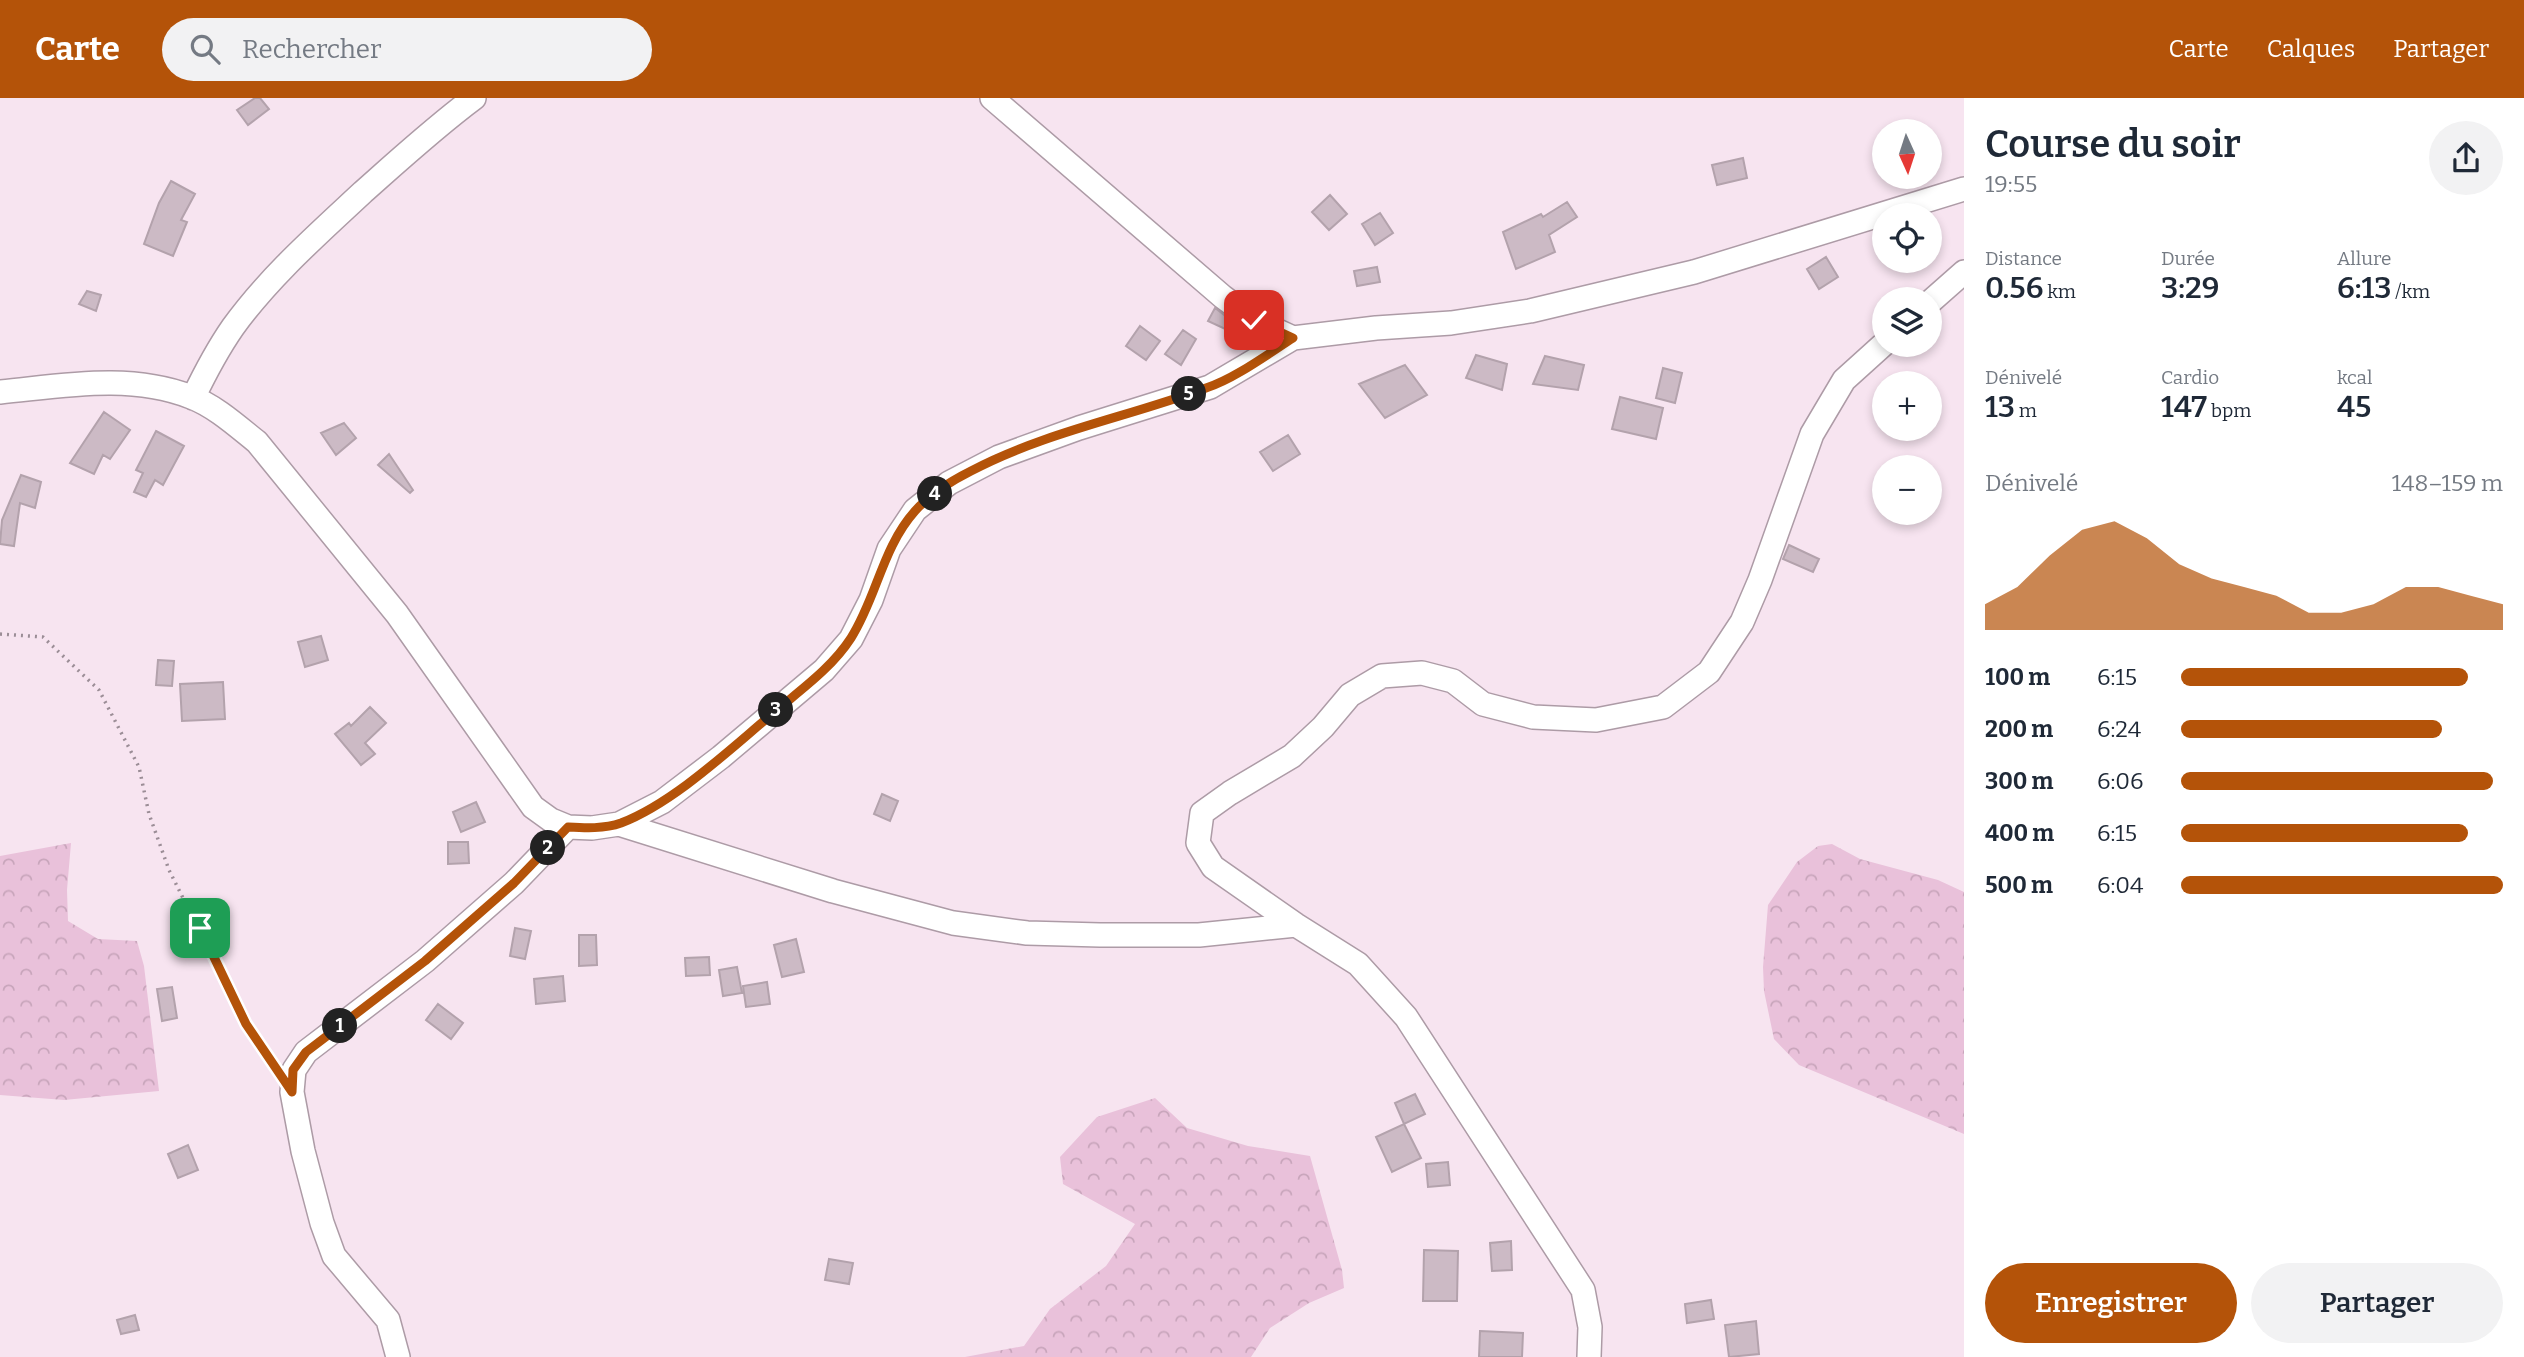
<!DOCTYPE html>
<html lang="fr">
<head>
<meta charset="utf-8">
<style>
	:root { --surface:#fff; --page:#f2f2f3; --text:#1f2937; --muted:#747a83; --accent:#b45309 }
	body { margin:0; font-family:Bitter,serif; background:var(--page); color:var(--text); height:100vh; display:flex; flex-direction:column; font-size:26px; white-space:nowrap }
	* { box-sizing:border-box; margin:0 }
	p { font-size:23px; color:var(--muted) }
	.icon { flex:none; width:38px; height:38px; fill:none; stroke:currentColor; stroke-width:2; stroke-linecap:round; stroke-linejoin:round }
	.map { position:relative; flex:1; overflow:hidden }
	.panel { display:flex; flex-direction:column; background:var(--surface); width:560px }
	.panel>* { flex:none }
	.needle { width:46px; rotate:177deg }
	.buttons { position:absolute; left:1872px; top:21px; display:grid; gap:14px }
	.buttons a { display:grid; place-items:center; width:70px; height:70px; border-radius:50%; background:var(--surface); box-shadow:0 4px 10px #0003; font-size:35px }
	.pin { position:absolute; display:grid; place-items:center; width:60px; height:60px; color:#fff; margin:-30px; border-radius:14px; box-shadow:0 4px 10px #0006 }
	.km { position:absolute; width:35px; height:35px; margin:-18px; border-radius:50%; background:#222; color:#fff; font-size:19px; line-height:35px; text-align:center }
	.round { display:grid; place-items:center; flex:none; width:74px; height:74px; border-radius:37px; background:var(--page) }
	.headline { display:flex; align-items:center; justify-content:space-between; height:119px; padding:0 21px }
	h1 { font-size:38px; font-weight:600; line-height:52px }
	.stats { display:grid; grid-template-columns:repeat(3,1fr); gap:10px; height:119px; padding:7px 21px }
	.stats div { display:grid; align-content:center }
	.stats b { font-size:30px; font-weight:600 }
	.stats small { font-size:19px; font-weight:400 }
	.stats p { font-size:19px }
	.chart { height:196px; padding:14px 21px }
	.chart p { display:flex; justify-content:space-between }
	.chart svg { width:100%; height:126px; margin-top:7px; fill:var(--accent); opacity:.7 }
	.button { display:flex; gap:14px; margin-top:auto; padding:14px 21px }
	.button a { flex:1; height:80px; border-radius:42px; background:var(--accent); color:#fff; font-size:28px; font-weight:600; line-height:80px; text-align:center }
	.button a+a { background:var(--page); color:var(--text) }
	ul { padding:0 21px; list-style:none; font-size:23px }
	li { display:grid; grid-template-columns:112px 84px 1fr; align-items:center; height:52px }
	li i { height:18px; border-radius:9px; background:var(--accent) }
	header { display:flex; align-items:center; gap:42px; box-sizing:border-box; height:98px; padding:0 35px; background:var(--accent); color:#fff }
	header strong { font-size:33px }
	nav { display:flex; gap:38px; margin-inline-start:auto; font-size:24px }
	.search { width:490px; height:63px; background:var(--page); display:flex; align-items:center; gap:18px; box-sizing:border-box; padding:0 24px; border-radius:38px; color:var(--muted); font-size:26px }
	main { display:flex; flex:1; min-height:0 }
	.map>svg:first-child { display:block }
	.forest { fill:url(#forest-crowns) }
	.building { fill:#ccbac5; stroke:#b3a2ac; stroke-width:2 }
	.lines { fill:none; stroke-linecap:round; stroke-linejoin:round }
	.minor-casing { stroke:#ad9ba6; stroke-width:26 }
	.path { stroke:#9b8d96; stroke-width:3.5; stroke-dasharray:2 5; stroke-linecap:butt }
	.minor { stroke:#fff; stroke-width:23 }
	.route-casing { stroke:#fff; stroke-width:14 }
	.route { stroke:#b45309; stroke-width:9 }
</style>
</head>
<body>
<header>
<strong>Carte</strong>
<div class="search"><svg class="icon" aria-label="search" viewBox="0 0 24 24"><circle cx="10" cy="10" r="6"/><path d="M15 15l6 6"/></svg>Rechercher</div>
<nav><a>Carte</a><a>Calques</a><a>Partager</a></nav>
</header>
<main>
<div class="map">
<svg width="1964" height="1259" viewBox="0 0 1964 1259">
	<defs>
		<pattern id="forest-crowns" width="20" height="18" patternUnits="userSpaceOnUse" patternTransform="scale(1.75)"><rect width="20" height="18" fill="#e9c1da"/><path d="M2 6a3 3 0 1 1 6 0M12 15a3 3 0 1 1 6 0" fill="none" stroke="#c8a5bb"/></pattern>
	</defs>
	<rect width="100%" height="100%" fill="#f7e4f0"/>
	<path class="forest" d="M 71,745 L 67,792 L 68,823 L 98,841 L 137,843 L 144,868 L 159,993 L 64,1002 L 0,997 L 0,758 Z
		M 1832,746 L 1860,761 L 1938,782 L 1964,794 L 1964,1036 L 1799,967 L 1774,941 L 1764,893 L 1763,869 L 1768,807 L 1797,764 L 1818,748 Z
		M 1155,1000 L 1187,1030 L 1248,1048 L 1310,1058 L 1342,1172 L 1344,1190 L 1309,1205 L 1270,1230 L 1251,1259 L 965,1259 L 1024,1248 L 1050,1211 L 1106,1168 L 1135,1126 L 1063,1086 L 1060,1059 L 1097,1019 Z"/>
	<path class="building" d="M 255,0 L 260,0 L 269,11 L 248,27 L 237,12 Z
		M 1743,60 L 1747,80 L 1717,87 L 1712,67 Z
		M 171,83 L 195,96 L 181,122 L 187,124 L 173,158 L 144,146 L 159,105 Z
		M 1330,97 L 1347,116 L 1329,132 L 1312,114 Z
		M 1567,104 L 1577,119 L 1549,137 L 1555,154 L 1516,171 L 1503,134 L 1541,116 L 1543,119 Z
		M 1380,115 L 1393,135 L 1375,147 L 1362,126 Z
		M 1826,159 L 1838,179 L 1819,191 L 1807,171 Z
		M 1377,169 L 1380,184 L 1357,188 L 1354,173 Z
		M 87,193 L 101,197 L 96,213 L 79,206 Z
		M 1215,210 L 1240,229 L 1236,236 L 1208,223 Z
		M 1140,228 L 1160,243 L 1146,262 L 1126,248 Z
		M 1183,232 L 1196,241 L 1181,267 L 1165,256 Z
		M 1476,257 L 1507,266 L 1502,292 L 1466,280 Z
		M 1545,258 L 1584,267 L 1578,292 L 1533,286 Z
		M 1405,267 L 1427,297 L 1385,320 L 1359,286 Z
		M 1663,270 L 1682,275 L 1675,305 L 1656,300 Z
		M 1620,299 L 1663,310 L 1656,341 L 1612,331 Z
		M 104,314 L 130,332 L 110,361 L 103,357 L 94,376 L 70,365 Z
		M 344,325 L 356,340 L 336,357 L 321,335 Z
		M 156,333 L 184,348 L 163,387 L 155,382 L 146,399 L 134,394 L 143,375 L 136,372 Z
		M 1288,337 L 1300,356 L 1273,373 L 1260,354 Z
		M 389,356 L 413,392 L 410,395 L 378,367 Z
		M 21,377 L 41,384 L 35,410 L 20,405 L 14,448 L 0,446 L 2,422 Z
		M 1789,447 L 1819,461 L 1813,474 L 1783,461 Z
		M 321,538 L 328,562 L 305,569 L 298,544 Z
		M 158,562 L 174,563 L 172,588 L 156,587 Z
		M 223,584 L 225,621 L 182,623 L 180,586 Z
		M 370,609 L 386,625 L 365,645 L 375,656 L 361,667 L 335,636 L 349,625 L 351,628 Z
		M 882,696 L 898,703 L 890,723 L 874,716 Z
		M 476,704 L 485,724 L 461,734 L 453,714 Z
		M 448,744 L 468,744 L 469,765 L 448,766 Z
		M 515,830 L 531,833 L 525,861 L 510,858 Z
		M 579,837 L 596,837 L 597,867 L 579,868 Z
		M 796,841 L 804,874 L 782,879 L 774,847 Z
		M 709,859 L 710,877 L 686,878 L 685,860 Z
		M 737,869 L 742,895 L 723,898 L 719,872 Z
		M 563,878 L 565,903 L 536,906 L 534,881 Z
		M 767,884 L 770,906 L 746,909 L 743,888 Z
		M 172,889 L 177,920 L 162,923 L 157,891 Z
		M 438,906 L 463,925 L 451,941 L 426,922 Z
		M 1415,996 L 1425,1016 L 1404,1026 L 1395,1005 Z
		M 1404,1026 L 1421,1060 L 1392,1074 L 1376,1039 Z
		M 188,1047 L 198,1072 L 178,1080 L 168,1056 Z
		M 1448,1064 L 1450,1087 L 1428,1089 L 1426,1066 Z
		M 1511,1143 L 1512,1172 L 1492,1173 L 1490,1145 Z
		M 1424,1152 L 1458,1153 L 1457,1203 L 1423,1203 Z
		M 829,1161 L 853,1165 L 849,1186 L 825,1182 Z
		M 1711,1202 L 1714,1221 L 1687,1225 L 1685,1206 Z
		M 135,1217 L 139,1232 L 121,1236 L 117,1222 Z
		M 1756,1223 L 1759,1256 L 1729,1259 L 1725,1227 Z
		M 1480,1233 L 1523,1235 L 1522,1259 L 1479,1259 Z"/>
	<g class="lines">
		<defs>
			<path id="minor" d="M 992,0 L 1223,199 L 1254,222 L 1293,240
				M 1930,204 L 1964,174
				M 0,294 C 63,288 130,275 191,299 C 215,308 237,328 257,344 L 397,516 L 533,709 L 551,722 L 568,729 L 592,730 L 619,726 L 662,704 L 721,659 L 824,572 L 851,541 L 871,502 L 889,451 L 915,412 L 949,385 L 999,359 L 1079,330 L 1210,289 L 1293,240 L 1376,230 L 1451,225 L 1530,213 L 1694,174 L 1964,91
				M 193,300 C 205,275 217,252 233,229 C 269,179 318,136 363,94 C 399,62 435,29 474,0
				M 619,726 L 833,793 L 953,825 L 1027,835 L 1100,837 L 1199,837 L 1296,827
				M 398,1259 L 388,1222 L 334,1158 L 322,1125 L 303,1053 L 292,994 L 294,972 L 306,954 L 425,863 L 514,785 L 568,729
				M 1589,1259 L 1590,1229 L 1583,1192 L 1406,919 L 1358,866 L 1296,827 L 1213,769 L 1198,745 L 1202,715 L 1230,695 L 1292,658 L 1323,629 L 1350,597 L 1382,578 L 1422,575 L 1453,583 L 1483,606 L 1533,619 L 1596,622 L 1663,609 L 1709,574 L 1742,524 L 1760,482 L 1812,336 L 1844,282 L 1885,245"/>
		</defs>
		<use href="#minor" class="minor-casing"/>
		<path class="path" d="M 0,536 L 43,539 L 99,592 L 139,669 L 149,716 L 169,772 L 246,926 L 274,967"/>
		<use href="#minor" class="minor"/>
	</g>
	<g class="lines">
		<defs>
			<path id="route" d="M 200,830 L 246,926 L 292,994 L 293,972 L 306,954 L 425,863 L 514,785 L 568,729 C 585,730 604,731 621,725 C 673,705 728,653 771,617 C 799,593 831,571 851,540 C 877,499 882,450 915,413 C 930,396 951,383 971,373 C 1045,334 1128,319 1206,290 C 1234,281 1268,256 1293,240 L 1254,222"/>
		</defs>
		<use href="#route" class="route-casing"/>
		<use href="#route" class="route"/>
	</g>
</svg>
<div class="buttons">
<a><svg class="needle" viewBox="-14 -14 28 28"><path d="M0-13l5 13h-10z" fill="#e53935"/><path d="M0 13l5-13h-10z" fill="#747a83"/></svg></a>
<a><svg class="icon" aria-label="locate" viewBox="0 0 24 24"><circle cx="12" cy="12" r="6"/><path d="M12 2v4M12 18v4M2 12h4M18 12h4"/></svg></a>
<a><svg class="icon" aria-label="layers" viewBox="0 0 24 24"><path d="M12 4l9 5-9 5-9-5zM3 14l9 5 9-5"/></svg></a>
<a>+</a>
<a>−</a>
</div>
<div class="pin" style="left:200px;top:830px;background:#1e9e55"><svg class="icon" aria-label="arrive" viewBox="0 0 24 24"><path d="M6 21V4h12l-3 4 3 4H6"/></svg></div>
<div class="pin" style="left:1254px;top:222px;background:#d93025"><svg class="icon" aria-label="check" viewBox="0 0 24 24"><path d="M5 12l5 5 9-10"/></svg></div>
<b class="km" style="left:340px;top:928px">1</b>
<b class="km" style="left:548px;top:750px">2</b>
<b class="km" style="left:776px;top:612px">3</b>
<b class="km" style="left:935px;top:396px">4</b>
<b class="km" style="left:1189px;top:296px">5</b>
</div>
<section class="panel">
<div class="headline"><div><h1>Course du soir</h1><p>19:55</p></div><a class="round"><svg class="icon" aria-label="share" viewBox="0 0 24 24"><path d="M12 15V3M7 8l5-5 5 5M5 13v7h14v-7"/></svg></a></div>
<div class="stats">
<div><p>Distance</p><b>0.56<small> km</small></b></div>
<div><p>Durée</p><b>3:29</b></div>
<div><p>Allure</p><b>6:13<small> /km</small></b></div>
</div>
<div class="stats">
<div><p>Dénivelé</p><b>13<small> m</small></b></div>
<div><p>Cardio</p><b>147<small> bpm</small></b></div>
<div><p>kcal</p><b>45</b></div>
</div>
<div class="chart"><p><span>Dénivelé</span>148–159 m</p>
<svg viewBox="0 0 160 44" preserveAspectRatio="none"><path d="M0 44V35L10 29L20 18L30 9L40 6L50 12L60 21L70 26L80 29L90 32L100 38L110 38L120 35L130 29L140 29L150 32L160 35V44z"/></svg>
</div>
<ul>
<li><b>100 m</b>6:15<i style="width:89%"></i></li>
<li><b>200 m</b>6:24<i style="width:81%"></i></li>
<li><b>300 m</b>6:06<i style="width:97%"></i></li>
<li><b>400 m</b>6:15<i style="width:89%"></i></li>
<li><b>500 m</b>6:04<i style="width:100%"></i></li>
</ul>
<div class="button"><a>Enregistrer</a><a>Partager</a></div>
</section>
</main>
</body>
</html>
